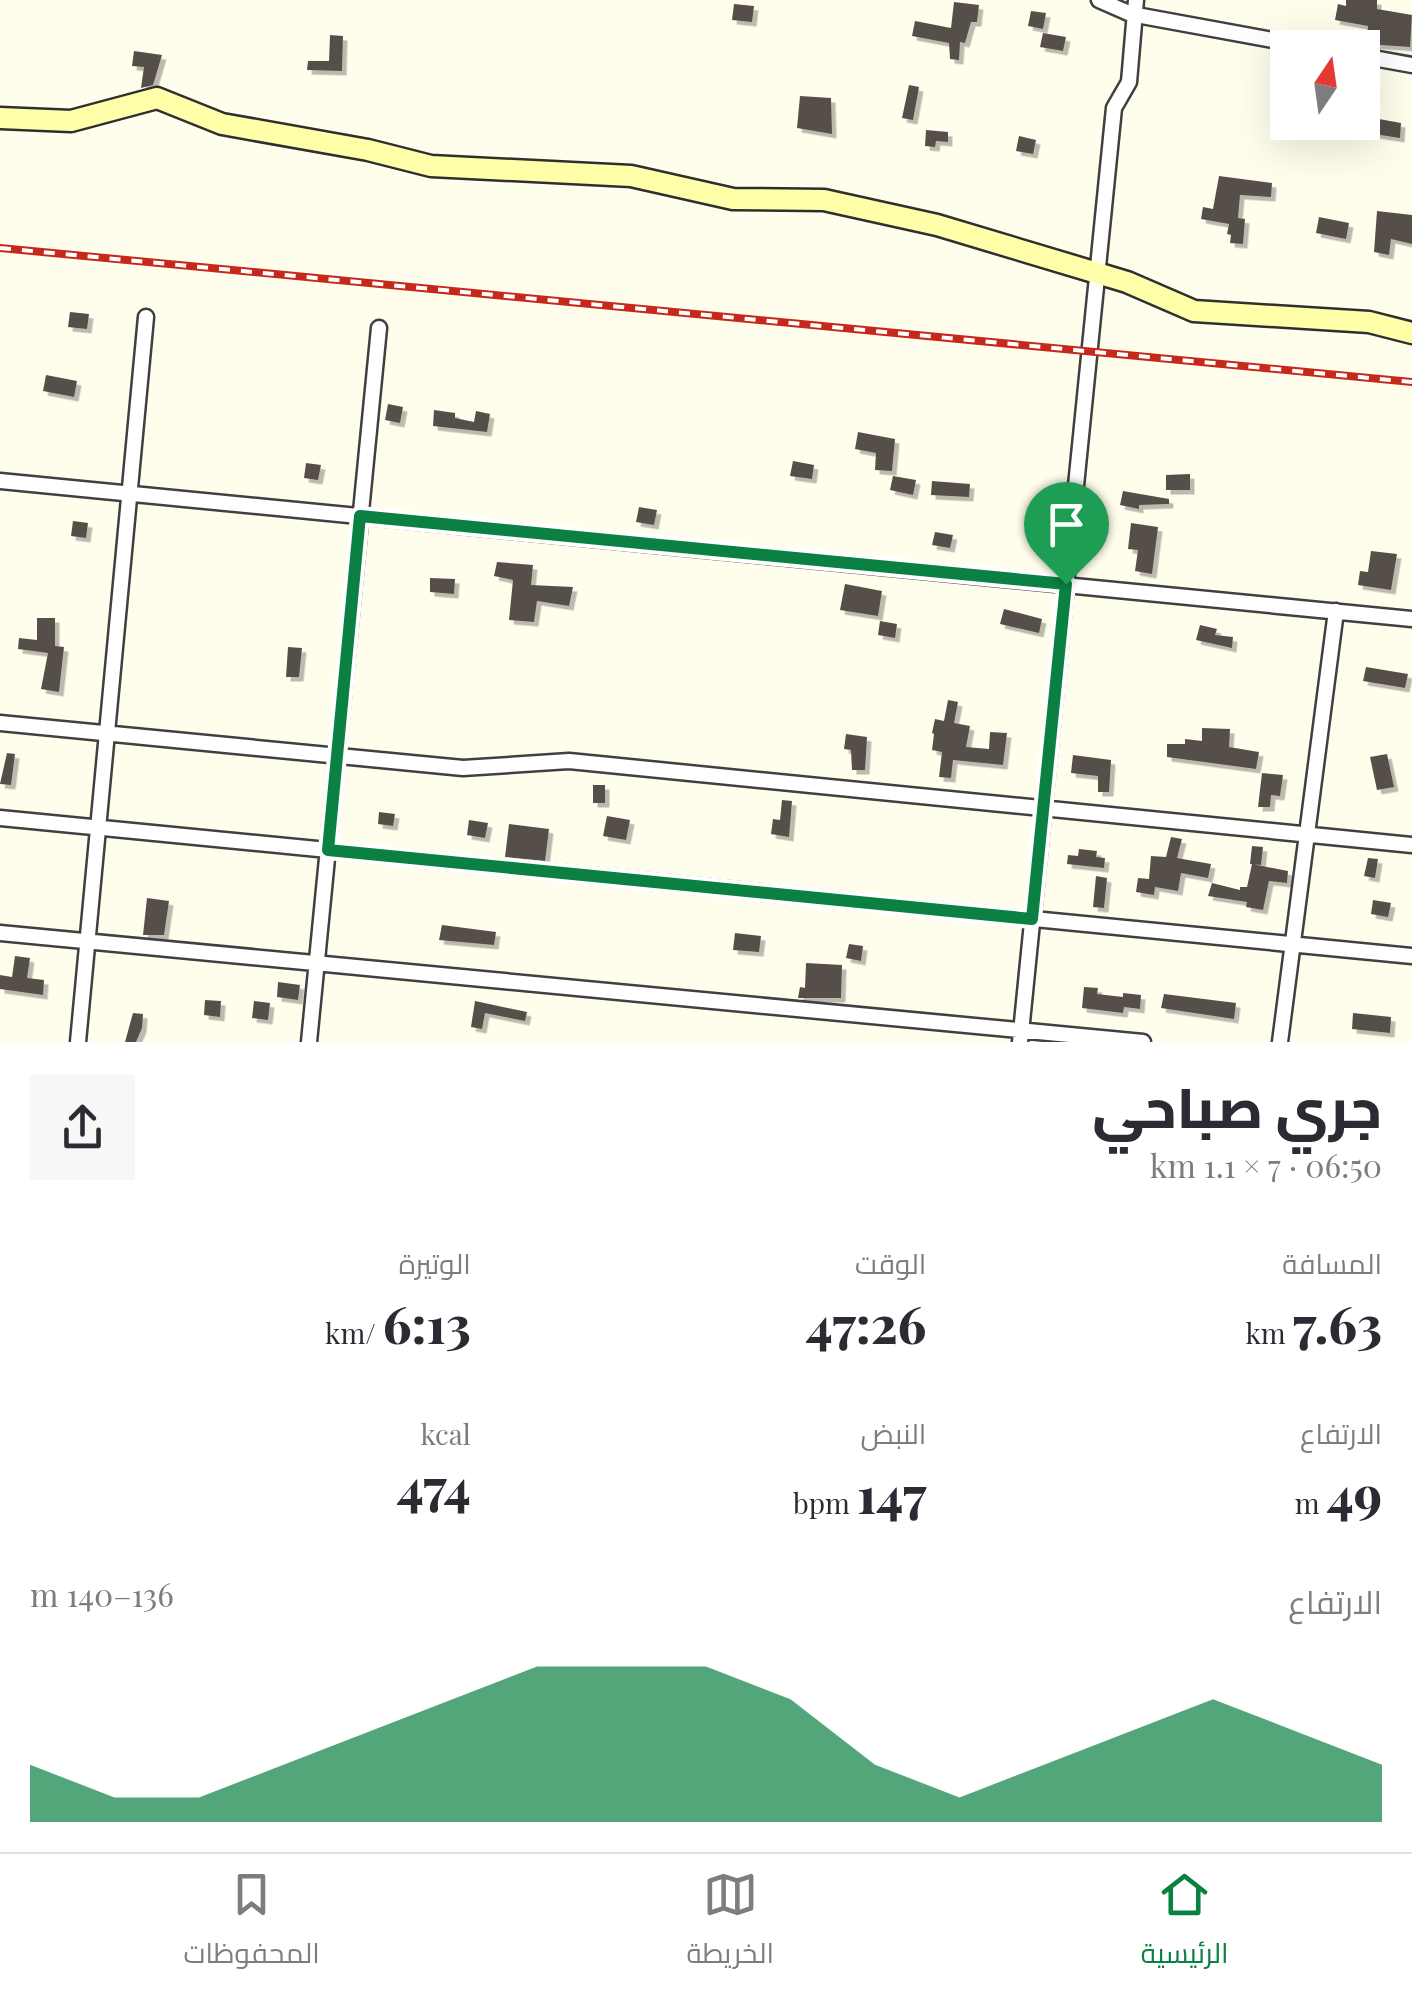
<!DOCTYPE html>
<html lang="ar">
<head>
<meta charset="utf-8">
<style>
	:root { --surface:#fff; --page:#f7f7f7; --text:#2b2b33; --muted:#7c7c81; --line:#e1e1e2; --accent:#0b8043 }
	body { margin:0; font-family:"Playfair Display",Cairo,serif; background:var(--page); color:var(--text); direction:rtl; height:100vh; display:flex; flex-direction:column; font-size:38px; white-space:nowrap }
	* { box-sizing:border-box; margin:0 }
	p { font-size:32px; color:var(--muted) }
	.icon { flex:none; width:55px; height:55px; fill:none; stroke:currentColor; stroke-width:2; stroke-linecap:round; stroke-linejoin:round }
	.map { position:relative; height:1042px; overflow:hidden; direction:ltr }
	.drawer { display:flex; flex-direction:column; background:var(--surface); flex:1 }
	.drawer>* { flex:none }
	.needle { width:65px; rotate:13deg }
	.fabs { position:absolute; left:1270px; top:30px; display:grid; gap:20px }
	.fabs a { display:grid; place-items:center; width:110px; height:110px; border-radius:0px; background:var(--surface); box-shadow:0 10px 40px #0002; font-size:50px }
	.pin { position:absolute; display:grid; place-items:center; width:85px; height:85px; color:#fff; margin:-102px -42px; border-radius:50% 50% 50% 0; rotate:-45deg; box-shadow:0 0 10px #0007 }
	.pin .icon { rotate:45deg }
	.round { display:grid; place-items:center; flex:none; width:105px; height:105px; border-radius:0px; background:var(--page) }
	.headline { display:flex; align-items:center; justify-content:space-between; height:170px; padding:0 30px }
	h1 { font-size:55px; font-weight:800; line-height:75px }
	.metrics { display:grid; grid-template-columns:repeat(3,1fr); gap:15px; height:170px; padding:10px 30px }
	.metrics div { display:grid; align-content:center }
	.metrics b { font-size:50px; font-weight:800 }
	.metrics small { font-size:28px; font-weight:400 }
	.metrics p { font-size:28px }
	.chart { height:280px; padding:20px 30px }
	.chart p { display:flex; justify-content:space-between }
	.chart svg { width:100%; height:180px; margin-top:10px; fill:var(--accent); opacity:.7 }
	.menu { display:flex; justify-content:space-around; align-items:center; height:140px; border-top:2px solid var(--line); background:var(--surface); font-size:28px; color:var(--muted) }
	.menu a { display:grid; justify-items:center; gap:5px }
	.menu .current { color:var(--accent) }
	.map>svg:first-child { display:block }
	.building { fill:#575049; filter:url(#shadow) }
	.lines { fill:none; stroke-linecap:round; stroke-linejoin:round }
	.street-casing { stroke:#404040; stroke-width:19 }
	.secondary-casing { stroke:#2f2f2f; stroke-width:25 }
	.street { stroke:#fff; stroke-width:14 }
	.secondary { stroke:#feffa8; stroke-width:20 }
	.rail-casing { stroke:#c6291c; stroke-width:8 }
	.rail { stroke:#fff; stroke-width:4; stroke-dasharray:11; stroke-linecap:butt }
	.route-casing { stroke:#fff; stroke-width:20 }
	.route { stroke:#0b8043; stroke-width:12 }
</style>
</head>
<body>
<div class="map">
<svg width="1412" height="1042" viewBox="0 0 1412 1042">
	<defs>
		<filter id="shadow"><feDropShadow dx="4.5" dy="4.5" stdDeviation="0" flood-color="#0004"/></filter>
	</defs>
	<rect width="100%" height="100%" fill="#fffeed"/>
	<path class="building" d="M 1346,0 L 1377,0 L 1377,9 L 1412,15 L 1410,47 L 1366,44 L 1368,26 L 1335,20 L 1338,4 L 1346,6 Z
		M 954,2 L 979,5 L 977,22 L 971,22 L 965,43 L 960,42 L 959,60 L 950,59 L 949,43 L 912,36 L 915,21 L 951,28 Z
		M 734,4 L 754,6 L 752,22 L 732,20 Z
		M 1031,11 L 1046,13 L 1043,29 L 1028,26 Z
		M 1043,33 L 1066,37 L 1063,51 L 1040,47 Z
		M 330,35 L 343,36 L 342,71 L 307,70 L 308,61 L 329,61 Z
		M 134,51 L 162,55 L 153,85 L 141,88 L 144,67 L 132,66 Z
		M 909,85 L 919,87 L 913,120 L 902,118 Z
		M 800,96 L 831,98 L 832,134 L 797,128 Z
		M 1362,116 L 1401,123 L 1400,138 L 1335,128 L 1336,122 L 1362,122 Z
		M 926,130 L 948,132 L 948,142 L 936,141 L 935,147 L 925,146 Z
		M 1019,136 L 1036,140 L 1033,154 L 1016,151 Z
		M 1219,176 L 1272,183 L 1271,197 L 1240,195 L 1238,218 L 1245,219 L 1243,244 L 1230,243 L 1231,235 L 1227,234 L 1229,224 L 1201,219 L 1203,207 L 1213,209 Z
		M 1377,211 L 1412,215 L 1412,244 L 1391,239 L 1389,255 L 1374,252 Z
		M 1319,217 L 1349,223 L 1346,239 L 1316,233 Z
		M 70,312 L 89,314 L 87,329 L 68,327 Z
		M 46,375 L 77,381 L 74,397 L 43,391 Z
		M 388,404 L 403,407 L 400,423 L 385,420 Z
		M 434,410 L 455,413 L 455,418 L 474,422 L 476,411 L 490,414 L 487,432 L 433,426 Z
		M 858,432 L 895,439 L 892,471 L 875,470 L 876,453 L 855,449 Z
		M 793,461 L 814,465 L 812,479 L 790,476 Z
		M 306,463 L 321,465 L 318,480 L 304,478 Z
		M 1190,474 L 1190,490 L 1166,490 L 1166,475 Z
		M 893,476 L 916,480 L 913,495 L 890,490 Z
		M 932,481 L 970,484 L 969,497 L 931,495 Z
		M 1123,491 L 1169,499 L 1169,504 L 1139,505 L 1139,509 L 1120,505 Z
		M 639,507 L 657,510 L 654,525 L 636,522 Z
		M 73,521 L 88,523 L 86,538 L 71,536 Z
		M 1131,523 L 1158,527 L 1152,574 L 1135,571 L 1138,550 L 1128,549 Z
		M 935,532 L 953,535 L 950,548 L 932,545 Z
		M 1371,551 L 1397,554 L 1391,590 L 1358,585 L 1360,571 L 1368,572 Z
		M 497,562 L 533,565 L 531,585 L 573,587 L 569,606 L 537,601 L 534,622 L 509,620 L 513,580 L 494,576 Z
		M 430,578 L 455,579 L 454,594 L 430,592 Z
		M 845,584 L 882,591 L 878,616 L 840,610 Z
		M 1004,609 L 1042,619 L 1039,633 L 1000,624 Z
		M 37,618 L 55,618 L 55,646 L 64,647 L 59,692 L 41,689 L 48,653 L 18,649 L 19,638 L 37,640 Z
		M 880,621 L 897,624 L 895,638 L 878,635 Z
		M 1200,625 L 1217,629 L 1215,635 L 1233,637 L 1232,648 L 1196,640 Z
		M 288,647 L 302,648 L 299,677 L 286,677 Z
		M 1366,667 L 1408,674 L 1405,688 L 1363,681 Z
		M 948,700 L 958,702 L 954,723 L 970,726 L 966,747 L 989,749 L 990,732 L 1007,733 L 1003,765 L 953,760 L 951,778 L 939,777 L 942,752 L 932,750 L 934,734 L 932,733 L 935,719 L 944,721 Z
		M 1202,728 L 1230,729 L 1229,747 L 1259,752 L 1256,769 L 1167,757 L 1167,744 L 1185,744 L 1185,739 L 1202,741 Z
		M 846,734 L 867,737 L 865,770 L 852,770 L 851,750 L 844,749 Z
		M 7,753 L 15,754 L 11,785 L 0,784 Z
		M 1387,754 L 1394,787 L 1377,790 L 1370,757 Z
		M 1073,755 L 1111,760 L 1109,792 L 1098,792 L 1098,776 L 1071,773 Z
		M 1262,773 L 1283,775 L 1280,796 L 1271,795 L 1270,807 L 1258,807 Z
		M 593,785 L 605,785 L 605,803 L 593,803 Z
		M 782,800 L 792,801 L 789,837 L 771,834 L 773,819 L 780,820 Z
		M 379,812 L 395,814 L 393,826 L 378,824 Z
		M 607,816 L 630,820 L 626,840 L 603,836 Z
		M 469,820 L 488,823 L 485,838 L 467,835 Z
		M 509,824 L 549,829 L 545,861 L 505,857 Z
		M 1171,837 L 1182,839 L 1177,858 L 1211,864 L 1208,878 L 1181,873 L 1178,891 L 1155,887 L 1154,895 L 1136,892 L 1138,878 L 1149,879 L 1151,856 L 1166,857 Z
		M 1252,846 L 1263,847 L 1261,865 L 1250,864 Z
		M 1079,849 L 1097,851 L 1096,857 L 1105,858 L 1104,868 L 1067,864 L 1068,855 L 1078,856 Z
		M 1368,858 L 1378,859 L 1375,878 L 1364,876 Z
		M 1252,864 L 1288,871 L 1287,883 L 1269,881 L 1263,910 L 1246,907 L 1247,902 L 1208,896 L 1212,883 L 1240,890 L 1240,887 L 1247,887 Z
		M 1096,876 L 1107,878 L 1104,908 L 1093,907 Z
		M 147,898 L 169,901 L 164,935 L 143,935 Z
		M 1373,900 L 1391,903 L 1388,917 L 1371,914 Z
		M 442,925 L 496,932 L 494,945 L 439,940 Z
		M 735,933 L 761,936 L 759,952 L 733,950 Z
		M 849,944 L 863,946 L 861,961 L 846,958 Z
		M 15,956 L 30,958 L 27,978 L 44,980 L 43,995 L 0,989 L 0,975 L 12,977 Z
		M 806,963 L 842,965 L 841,998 L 798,998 L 800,987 L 805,988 Z
		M 278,982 L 300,985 L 298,1000 L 277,997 Z
		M 1084,987 L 1098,988 L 1097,994 L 1123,997 L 1123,993 L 1141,995 L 1140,1009 L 1124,1007 L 1123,1013 L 1082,1008 Z
		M 1164,994 L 1236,1003 L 1234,1019 L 1161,1008 Z
		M 205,1000 L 221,1001 L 220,1017 L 204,1015 Z
		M 254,1001 L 270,1003 L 268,1020 L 252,1018 Z
		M 475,1001 L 527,1012 L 525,1021 L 485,1013 L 482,1029 L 471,1027 Z
		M 133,1013 L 143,1014 L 142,1028 L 136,1042 L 125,1042 Z
		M 1353,1013 L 1391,1017 L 1390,1033 L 1352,1029 Z"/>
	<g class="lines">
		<defs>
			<path id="street" d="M 1099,0 L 1131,14 L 1316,48
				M 1362,56 L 1412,65
				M 0,481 L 1412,619
				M 0,723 L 463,768 L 569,761 L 1412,845
				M 0,818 L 1412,956
				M 0,933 L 1143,1042
				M 78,1042 L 146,317
				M 309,1042 L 379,328
				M 1020,1042 L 1114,108 L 1129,82 L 1136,0
				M 1280,1042 L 1336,611"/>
			<path id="secondary" d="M 0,118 L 71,121 L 157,98 L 222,124 L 368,150 L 431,166 L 631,176 L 733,199 L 824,200 L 937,225 L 1127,282 L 1194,311 L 1369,322 L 1412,333"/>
		</defs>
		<use href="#street" class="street-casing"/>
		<use href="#secondary" class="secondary-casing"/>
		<use href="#street" class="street"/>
		<use href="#secondary" class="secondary"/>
		<defs>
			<path id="rail" d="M 0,248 L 1412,382"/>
		</defs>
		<use href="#rail" class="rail-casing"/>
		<use href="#rail" class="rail"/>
	</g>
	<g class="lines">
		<defs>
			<path id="route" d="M 360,516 L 1066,584 L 1032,919 L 328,850 Z"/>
		</defs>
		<use href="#route" class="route-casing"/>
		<use href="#route" class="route"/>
	</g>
</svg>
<div class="fabs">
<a><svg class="needle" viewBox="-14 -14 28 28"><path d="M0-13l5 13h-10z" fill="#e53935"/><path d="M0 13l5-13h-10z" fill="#7c7c81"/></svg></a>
</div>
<div class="pin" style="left:1066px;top:584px;background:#1e9e55"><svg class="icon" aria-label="arrive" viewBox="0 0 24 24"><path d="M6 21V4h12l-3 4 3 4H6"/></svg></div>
</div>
<section class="drawer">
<div class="headline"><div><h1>جري صباحي</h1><p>06:50 · 7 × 1.1 km</p></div><a class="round"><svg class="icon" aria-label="share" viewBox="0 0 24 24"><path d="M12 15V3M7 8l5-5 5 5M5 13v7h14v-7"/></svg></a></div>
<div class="metrics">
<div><p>المسافة</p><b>7.63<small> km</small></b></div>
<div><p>الوقت</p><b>47:26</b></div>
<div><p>الوتيرة</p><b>6:13<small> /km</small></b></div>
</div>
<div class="metrics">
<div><p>الارتفاع</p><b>49<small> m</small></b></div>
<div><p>النبض</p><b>147<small> bpm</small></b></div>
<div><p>kcal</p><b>474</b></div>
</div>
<div class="chart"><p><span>الارتفاع</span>136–140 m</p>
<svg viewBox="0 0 160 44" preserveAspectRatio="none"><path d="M0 44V30L10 38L20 38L30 30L40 22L50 14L60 6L70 6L80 6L90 14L100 30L110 38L120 30L130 22L140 14L150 22L160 30V44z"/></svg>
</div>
</section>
<nav class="menu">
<a class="current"><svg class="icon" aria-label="home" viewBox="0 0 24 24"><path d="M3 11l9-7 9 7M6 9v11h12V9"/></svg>الرئيسية</a>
<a><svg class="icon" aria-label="map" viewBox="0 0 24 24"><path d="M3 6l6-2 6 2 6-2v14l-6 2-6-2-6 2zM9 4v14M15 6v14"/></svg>الخريطة</a>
<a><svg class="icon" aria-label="saved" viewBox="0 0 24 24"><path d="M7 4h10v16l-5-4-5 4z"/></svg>المحفوظات</a>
</nav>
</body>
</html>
